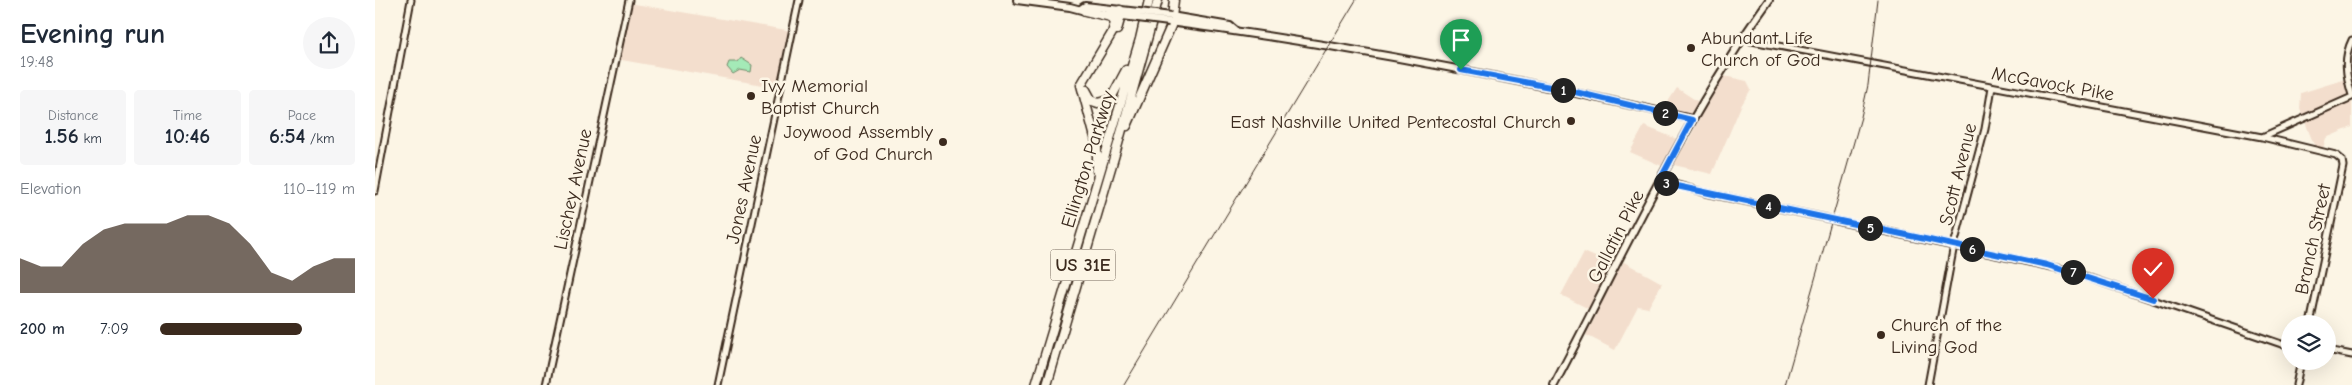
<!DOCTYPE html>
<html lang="en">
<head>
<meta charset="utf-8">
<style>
	:root { --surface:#fff; --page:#f6f6f7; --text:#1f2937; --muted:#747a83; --accent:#3b2a1e }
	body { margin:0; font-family:"Comic Neue",sans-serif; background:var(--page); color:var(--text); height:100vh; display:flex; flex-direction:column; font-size:19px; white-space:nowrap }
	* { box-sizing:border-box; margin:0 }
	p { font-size:16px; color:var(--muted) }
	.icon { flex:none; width:28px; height:28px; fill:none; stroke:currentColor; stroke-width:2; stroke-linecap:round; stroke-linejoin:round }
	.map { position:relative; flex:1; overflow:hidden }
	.panel { display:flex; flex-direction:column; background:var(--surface); width:375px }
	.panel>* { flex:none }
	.controls { position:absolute; left:1906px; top:315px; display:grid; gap:10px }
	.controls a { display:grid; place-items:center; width:55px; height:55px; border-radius:50%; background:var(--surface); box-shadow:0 5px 20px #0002; font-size:25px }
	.pin { position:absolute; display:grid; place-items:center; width:42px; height:42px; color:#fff; margin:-51px -21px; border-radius:50% 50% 50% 0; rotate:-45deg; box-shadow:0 0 5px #0007 }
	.pin .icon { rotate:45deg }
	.km { position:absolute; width:25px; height:25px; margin:-12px; border-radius:50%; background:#222; color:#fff; font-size:14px; line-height:25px; text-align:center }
	.round { display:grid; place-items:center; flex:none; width:52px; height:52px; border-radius:26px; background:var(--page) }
	.summary { display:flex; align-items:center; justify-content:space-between; height:85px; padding:0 20px }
	h1 { font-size:28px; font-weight:800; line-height:38px }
	.stats { display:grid; grid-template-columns:repeat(3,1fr); gap:8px; height:85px; padding:5px 20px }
	.stats div { display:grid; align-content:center; border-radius:5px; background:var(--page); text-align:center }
	.stats b { font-size:21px; font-weight:800 }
	.stats small { font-size:14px; font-weight:400 }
	.stats p { font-size:14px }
	.chart { height:140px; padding:10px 20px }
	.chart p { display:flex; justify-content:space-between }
	.chart svg { width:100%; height:90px; margin-top:5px; fill:var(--accent); opacity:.7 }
	ul { padding:0 20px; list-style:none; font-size:16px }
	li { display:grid; grid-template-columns:80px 60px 1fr; align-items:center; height:38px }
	li i { height:12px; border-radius:6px; background:var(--accent) }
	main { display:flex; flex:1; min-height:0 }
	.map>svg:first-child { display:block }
	.built { fill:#f3decd }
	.green { fill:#a4eab7; stroke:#708a6a }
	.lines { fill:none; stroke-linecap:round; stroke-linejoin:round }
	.minor-casing { stroke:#3b2a1e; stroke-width:9 }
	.major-casing { stroke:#3b2a1e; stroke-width:10 }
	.highway-casing { stroke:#3b2a1e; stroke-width:11 }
	.minor { stroke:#fcf5e5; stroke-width:5 }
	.major { stroke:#fcf5e5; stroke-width:6 }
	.highway { stroke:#fcf5e5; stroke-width:8 }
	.rail { stroke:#3b2a1e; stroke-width:1 }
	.minor-bridge-casing { stroke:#3b2a1e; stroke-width:9; stroke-linecap:butt }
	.major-bridge-casing { stroke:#3b2a1e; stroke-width:10; stroke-linecap:butt }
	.minor-bridge { stroke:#fcf5e5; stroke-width:5 }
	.major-bridge { stroke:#fcf5e5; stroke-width:6 }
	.route-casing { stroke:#fff; stroke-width:10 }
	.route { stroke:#1a73e8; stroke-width:6 }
	.poi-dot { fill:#3b2a1e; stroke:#fcf5e5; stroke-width:2 }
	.labels { text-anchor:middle; stroke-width:5; stroke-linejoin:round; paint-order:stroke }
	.shield { fill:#fcf5e5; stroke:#75675a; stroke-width:1 }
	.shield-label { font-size:18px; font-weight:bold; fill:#3b2a1e }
	.poi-label { font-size:19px; fill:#3b2a1e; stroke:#fcf5e5; text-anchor:start }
	.street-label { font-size:19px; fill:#3b2a1e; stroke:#fcf5e5 }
</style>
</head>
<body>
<main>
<section class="panel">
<div class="summary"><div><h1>Evening run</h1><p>19:48</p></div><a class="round"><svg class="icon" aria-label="share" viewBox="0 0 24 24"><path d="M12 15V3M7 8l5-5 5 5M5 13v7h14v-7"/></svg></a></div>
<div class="stats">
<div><p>Distance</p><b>1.56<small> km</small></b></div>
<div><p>Time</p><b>10:46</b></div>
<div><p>Pace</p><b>6:54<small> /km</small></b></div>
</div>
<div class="chart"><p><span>Elevation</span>110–119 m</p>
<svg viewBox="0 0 160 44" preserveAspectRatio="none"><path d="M0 44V27L10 31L20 31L30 20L40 13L50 10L60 10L70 10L80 6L90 6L100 10L110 20L120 34L130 38L140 31L150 27L160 27V44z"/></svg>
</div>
<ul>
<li><b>200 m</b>7:09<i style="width:73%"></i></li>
</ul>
</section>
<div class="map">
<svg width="1977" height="385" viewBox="0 0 1977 385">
	<rect width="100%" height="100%" fill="#fcf5e5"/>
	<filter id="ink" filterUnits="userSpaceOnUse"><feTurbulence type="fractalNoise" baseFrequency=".02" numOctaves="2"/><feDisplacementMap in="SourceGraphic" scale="10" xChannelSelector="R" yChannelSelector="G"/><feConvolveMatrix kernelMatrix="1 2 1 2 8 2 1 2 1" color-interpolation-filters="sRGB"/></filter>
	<g filter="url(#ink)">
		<path class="built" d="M 254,3 L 417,31 L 405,88 L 241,59 Z
			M 1349,76 L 1372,81 L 1376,89 L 1366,106 L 1337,174 L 1299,165 L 1287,166 L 1255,152 L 1269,126 L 1312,143 L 1325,118 L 1289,108 L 1302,88 L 1331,107 Z
			M 1977,77 L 1977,127 L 1951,138 L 1947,152 L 1941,150 L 1925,109 L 1926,93 Z
			M 1209,252 L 1245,268 L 1249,262 L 1287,283 L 1273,308 L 1263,306 L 1240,350 L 1211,335 L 1222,313 L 1186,295 Z"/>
		<path class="green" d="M 366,58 L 377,65 L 376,72 L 365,70 L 358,74 L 352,67 L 354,62 L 363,62 Z"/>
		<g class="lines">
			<defs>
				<path id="minor" d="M 1366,39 L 1887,137 L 1961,155 L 1967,160 L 1968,166 L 1935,324
					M 1977,40 C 1968,58 1971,76 1977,95
					M 1887,137 L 1977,97
					M 1285,180 L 1331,193 L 1451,218
					M 0,191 L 36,0
					M 1462,221 L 1691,270 L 1915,347
					M 1952,350 L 1977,355
					M 171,385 L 254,0
					M 343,385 L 424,0
					M 1553,385 L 1579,245 L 1610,129 L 1617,87
					M 1921,385 L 1926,361"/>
				<path id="major" d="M 642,0 L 695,7 L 714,12
					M 707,8 L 710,6 L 764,12
					M 732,14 L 763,18
					M 796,16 L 855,26 L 860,30
					M 794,22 C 970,45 1145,79 1317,119
					M 1179,385 C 1248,255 1308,120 1394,0"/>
				<path id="highway" d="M 710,11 L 736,17 L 740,23 L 737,33 L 706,85 L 722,145 L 722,171
					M 742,30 L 746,16 L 745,10
					M 711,90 L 717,101 L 723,103 L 735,100 L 751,70
					M 752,126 L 796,26 L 799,0
					M 661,385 L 765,39 L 774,0
					M 672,385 L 743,144 L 783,0"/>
			</defs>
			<use href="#minor" class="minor-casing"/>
			<use href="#major" class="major-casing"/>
			<use href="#highway" class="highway-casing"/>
			<use href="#minor" class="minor"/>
			<use href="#major" class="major"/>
			<use href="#highway" class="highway"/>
			<path class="rail" d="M 749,385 L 981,0
				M 1410,385 L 1486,117 L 1493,85 L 1503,0"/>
			<defs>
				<path id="minor-bridge" d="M 1451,218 L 1462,221"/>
				<path id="major-bridge" d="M 764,12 L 796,16
					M 763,18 L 794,22"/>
			</defs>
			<use href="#minor-bridge" class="minor-bridge-casing"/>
			<use href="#major-bridge" class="major-bridge-casing"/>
			<use href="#minor-bridge" class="minor-bridge"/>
			<use href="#major-bridge" class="major-bridge"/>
		</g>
	</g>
	<g class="lines" filter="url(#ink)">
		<defs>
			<path id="route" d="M 1086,70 L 1196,91 L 1317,120 L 1285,180 L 1292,184 L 1672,265 L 1778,299"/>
		</defs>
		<use href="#route" class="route-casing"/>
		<use href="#route" class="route"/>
	</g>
	<g class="poi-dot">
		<circle cx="1316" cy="48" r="5"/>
		<circle cx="376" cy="96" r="5"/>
		<circle cx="1196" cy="121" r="5"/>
		<circle cx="568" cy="142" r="5"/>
		<circle cx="1506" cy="335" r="5"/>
	</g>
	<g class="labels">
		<rect class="shield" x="675.5" y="249.5" width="65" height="31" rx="4"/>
		<g class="shield-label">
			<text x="708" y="271">US 31E</text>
		</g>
		<g class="poi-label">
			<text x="1326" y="44">Abundant Life<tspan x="1326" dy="22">Church of God</tspan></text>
			<text x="386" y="92">Ivy Memorial<tspan x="386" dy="22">Baptist Church</tspan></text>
			<text x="1186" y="128" text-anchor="end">East Nashville United Pentecostal Church</text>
			<text x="558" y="138" text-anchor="end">Joywood Assembly<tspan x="558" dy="22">of God Church</tspan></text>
			<text x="1516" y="331">Church of the<tspan x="1516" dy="22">Living God</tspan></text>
		</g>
		<g class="street-label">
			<text transform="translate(1678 83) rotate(10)" y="7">McGavock Pike</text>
			<text transform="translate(712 159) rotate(-73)" y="7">Ellington Parkway</text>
			<text transform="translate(1582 174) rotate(-76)" y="7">Scott Avenue</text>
			<text transform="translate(197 189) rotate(-78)" y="7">Lischey Avenue</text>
			<text transform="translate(368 189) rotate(-78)" y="7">Jones Avenue</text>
			<text transform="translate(1240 236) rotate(-63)" y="7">Gallatin Pike</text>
			<text transform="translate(1937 239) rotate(-78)" y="7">Branch Street</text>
		</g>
	</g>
</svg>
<div class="controls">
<a><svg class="icon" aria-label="layers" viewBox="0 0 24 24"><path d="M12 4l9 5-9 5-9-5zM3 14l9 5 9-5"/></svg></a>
</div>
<div class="pin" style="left:1086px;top:70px;background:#1e9e55"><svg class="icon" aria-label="arrive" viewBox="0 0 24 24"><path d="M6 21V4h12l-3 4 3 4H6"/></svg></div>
<div class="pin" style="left:1778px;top:299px;background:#d93025"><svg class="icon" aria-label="check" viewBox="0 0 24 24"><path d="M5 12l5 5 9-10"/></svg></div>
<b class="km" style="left:1188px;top:90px">1</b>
<b class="km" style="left:1290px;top:113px">2</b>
<b class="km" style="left:1291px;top:183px">3</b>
<b class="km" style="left:1393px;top:206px">4</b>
<b class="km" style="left:1495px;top:228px">5</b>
<b class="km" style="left:1597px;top:249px">6</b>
<b class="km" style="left:1698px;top:272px">7</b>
</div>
</main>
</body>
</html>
